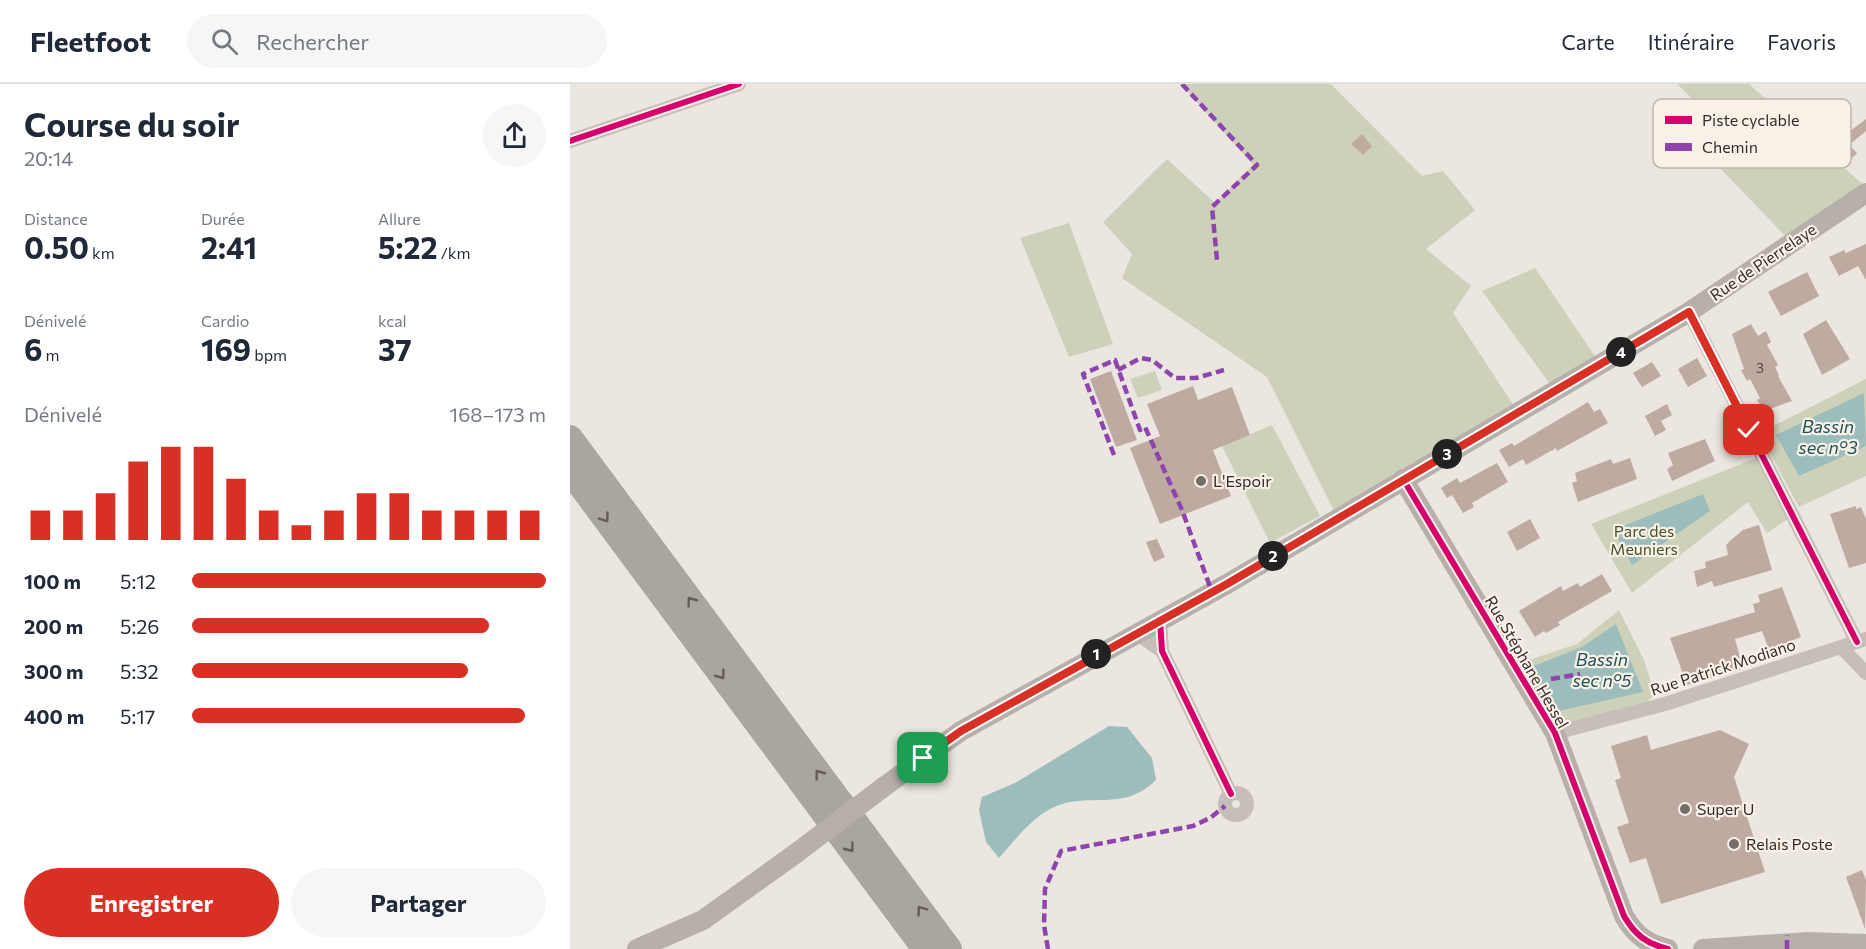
<!DOCTYPE html>
<html lang="fr">
<head>
<meta charset="utf-8">
<style>
	:root { --surface:#fff; --page:#f6f6f7; --text:#1f2937; --muted:#747a83; --line:#e0e1e3; --accent:#d93025 }
	body { margin:0; font-family:Commissioner,sans-serif; background:var(--page); color:var(--text); height:100vh; display:flex; flex-direction:column; font-size:22px; white-space:nowrap }
	* { box-sizing:border-box; margin:0 }
	p { font-size:20px; color:var(--muted) }
	.icon { flex:none; width:33px; height:33px; fill:none; stroke:currentColor; stroke-width:2; stroke-linecap:round; stroke-linejoin:round }
	.map { position:relative; flex:1; overflow:hidden }
	.drawer { display:flex; flex-direction:column; background:var(--surface); width:570px }
	.drawer>* { flex:none }
	.pin { position:absolute; display:grid; place-items:center; width:51px; height:51px; color:#fff; margin:-26px; border-radius:12px; box-shadow:0 3px 9px #0006 }
	.km { position:absolute; width:30px; height:30px; margin:-15px; border-radius:50%; background:#222; color:#fff; font-size:16px; line-height:30px; text-align:center }
	.round { display:grid; place-items:center; flex:none; width:63px; height:63px; border-radius:32px; background:var(--page) }
	.overview { display:flex; align-items:center; justify-content:space-between; height:102px; padding:0 24px }
	h1 { font-size:33px; font-weight:700; line-height:45px }
	.stats { display:grid; grid-template-columns:repeat(3,1fr); gap:9px; height:102px; padding:6px 24px }
	.stats div { display:grid; align-content:center }
	.stats b { font-size:30px; font-weight:700 }
	.stats small { font-size:16px; font-weight:400 }
	.stats p { font-size:16px }
	.chart { height:168px; padding:12px 24px }
	.chart p { display:flex; justify-content:space-between }
	.chart svg { width:100%; height:108px; margin-top:6px; stroke:var(--accent); stroke-width:6 }
	.cta { display:flex; gap:12px; margin-top:auto; padding:12px 24px }
	.cta a { flex:1; height:69px; border-radius:36px; background:var(--accent); color:#fff; font-size:24px; font-weight:700; line-height:69px; text-align:center }
	.cta a+a { background:var(--page); color:var(--text) }
	ul { padding:0 24px; list-style:none; font-size:20px }
	li { display:grid; grid-template-columns:96px 72px 1fr; align-items:center; height:45px }
	li i { height:15px; border-radius:8px; background:var(--accent) }
	header { display:flex; align-items:center; gap:36px; box-sizing:border-box; height:84px; padding:0 30px; background:var(--surface); border-bottom:2px solid var(--line) }
	header strong { font-size:28px }
	nav { display:flex; gap:33px; margin-inline-start:auto; font-size:21px }
	.search { width:420px; height:54px; background:var(--page); display:flex; align-items:center; gap:15px; box-sizing:border-box; padding:0 21px; border-radius:33px; color:var(--muted); font-size:22px }
	main { display:flex; flex:1; min-height:0 }
	.map>svg:first-child { display:block }
	.green { fill:#cdd1ba }
	.water { fill:#9dbdbc }
	.building { fill:#bfaaa2 }
	.lines { fill:none; stroke-linecap:round; stroke-linejoin:round }
	.street { stroke:#c5beb9; stroke-width:14 }
	.secondary { stroke:#b6afaa; stroke-width:20 }
	.highway { stroke:#aba59f; stroke-width:26 }
	.secondary-bridge { stroke:#b6afaa; stroke-width:20 }
	.quiet { stroke:#8e44ad; stroke-width:4.5; stroke-dasharray:9 4.5; stroke-linecap:butt }
	.cycleway-casing { stroke:#f9f0e7; stroke-width:10 }
	.cycleway { stroke:#d6006c; stroke-width:6 }
	.oneway { stroke:#645c58 }
	.route-casing { stroke:#fff; stroke-width:12 }
	.route { stroke:#d93025; stroke-width:8 }
	.poi-dot { fill:#756d68; stroke:#f9f0e7; stroke-width:2 }
	.labels { text-anchor:middle; stroke-width:4.5; stroke-linejoin:round; paint-order:stroke }
	.number-label { font-size:14px; fill:#584c46 }
	.street-label { font-size:16px; fill:#352c28; stroke:#f9f0e7 }
	.poi-label { font-size:16px; fill:#352c28; stroke:#f9f0e7; text-anchor:start }
	.park-label { font-size:16px; fill:#46532c; stroke:#f9f0e7 }
	.water-label { font-size:18px; font-style:italic; fill:#1e5356; stroke:#f9f0e7 }
	.key { fill:#f9f0e7; stroke:#beb5ae; stroke-width:1.5 }
	.key-label { font-size:16px; fill:#352c28 }
</style>
</head>
<body>
<header>
<strong>Fleetfoot</strong>
<div class="search"><svg class="icon" aria-label="search" viewBox="0 0 24 24"><circle cx="10" cy="10" r="6"/><path d="M15 15l6 6"/></svg>Rechercher</div>
<nav><a>Carte</a><a>Itinéraire</a><a>Favoris</a></nav>
</header>
<main>
<section class="drawer">
<div class="overview"><div><h1>Course du soir</h1><p>20:14</p></div><a class="round"><svg class="icon" aria-label="share" viewBox="0 0 24 24"><path d="M12 15V3M7 8l5-5 5 5M5 13v7h14v-7"/></svg></a></div>
<div class="stats">
<div><p>Distance</p><b>0.50<small> km</small></b></div>
<div><p>Durée</p><b>2:41</b></div>
<div><p>Allure</p><b>5:22<small> /km</small></b></div>
</div>
<div class="stats">
<div><p>Dénivelé</p><b>6<small> m</small></b></div>
<div><p>Cardio</p><b>169<small> bpm</small></b></div>
<div><p>kcal</p><b>37</b></div>
</div>
<div class="chart"><p><span>Dénivelé</span>168–173 m</p>
<svg viewBox="0 0 160 44" preserveAspectRatio="none"><path d="M5 44V32M15 44V32M25 44V25M35 44V12M45 44V6M55 44V6M65 44V19M75 44V32M85 44V38M95 44V32M105 44V25M115 44V25M125 44V32M135 44V32M145 44V32M155 44V32"/></svg>
</div>
<ul>
<li><b>100 m</b>5:12<i style="width:100%"></i></li>
<li><b>200 m</b>5:26<i style="width:84%"></i></li>
<li><b>300 m</b>5:32<i style="width:78%"></i></li>
<li><b>400 m</b>5:17<i style="width:94%"></i></li>
</ul>
<div class="cta"><a>Enregistrer</a><a>Partager</a></div>
</section>
<div class="map">
<svg width="1296" height="865" viewBox="0 0 1296 865">
	<rect width="100%" height="100%" fill="#ece6e0"/>
	<path class="green" d="M 611,0 L 761,0 L 852,92 L 873,87 L 905,126 L 856,165 L 901,202 L 883,229 L 948,328 L 764,427 L 697,293 L 552,194 L 562,170 L 533,138 L 597,75 L 645,119 L 683,81 Z
		M 1107,0 L 1179,0 L 1296,103 L 1224,161 L 1120,53 L 1133,25 Z
		M 499,139 L 543,260 L 499,273 L 450,154 Z
		M 965,184 L 1029,278 L 985,307 L 912,207 Z
		M 585,287 L 592,306 L 568,314 L 560,295 Z
		M 1296,295 L 1296,392 L 1229,423 L 1189,349 Z
		M 702,341 L 750,432 L 700,459 L 652,362 Z
		M 1186,374 L 1221,433 L 1197,449 L 1178,418 L 1062,509 L 1021,440 Z
		M 1049,526 L 1074,576 L 1085,611 L 1077,618 L 996,639 C 969,637 964,596 959,576 L 1007,560 Z"/>
	<path class="water" d="M 1294,309 L 1296,362 L 1229,392 L 1206,351 Z
		M 1133,410 L 1140,427 L 1062,481 L 1043,446 Z
		M 1046,540 L 1073,608 L 989,627 L 961,583 L 1012,563 Z
		M 539,642 L 557,643 L 582,674 L 586,696 C 553,729 520,707 484,723 C 462,733 445,756 429,774 L 416,758 L 409,726 L 412,713 L 445,699 Z"/>
	<path class="building" d="M 1296,35 L 1296,47 L 1279,61 L 1287,69 L 1276,80 L 1258,61 L 1272,48 L 1275,51 Z
		M 792,50 L 802,62 L 793,71 L 781,60 Z
		M 1296,160 L 1296,196 L 1288,182 L 1269,192 L 1259,173 L 1274,166 L 1276,169 Z
		M 1237,188 L 1249,212 L 1211,232 L 1198,208 Z
		M 1256,236 L 1280,275 L 1252,291 L 1233,250 Z
		M 1181,240 L 1188,252 L 1196,247 L 1201,258 L 1197,261 L 1208,281 L 1205,283 L 1209,291 L 1208,292 L 1222,317 L 1194,327 L 1187,316 L 1190,314 L 1180,295 L 1177,297 L 1171,286 L 1174,285 L 1162,250 Z
		M 1127,274 L 1137,292 L 1118,303 L 1108,285 Z
		M 1082,278 L 1091,292 L 1072,303 L 1063,289 Z
		M 541,287 L 567,356 L 546,363 L 520,295 Z
		M 623,302 L 628,316 L 662,303 L 680,351 L 643,366 L 661,412 L 590,440 L 560,364 L 590,352 L 577,320 Z
		M 1018,318 L 1024,328 L 1030,325 L 1038,339 L 987,367 L 986,364 L 956,381 L 953,375 L 939,383 L 929,366 L 942,359 L 944,362 Z
		M 1097,320 L 1102,331 L 1091,337 L 1096,346 L 1085,352 L 1075,332 Z
		M 1135,355 L 1145,377 L 1102,397 L 1097,385 L 1103,381 L 1098,369 Z
		M 1060,374 L 1067,395 L 1008,418 L 1002,399 L 1007,397 L 1005,389 L 1041,375 L 1043,380 Z
		M 927,379 L 938,398 L 902,419 L 904,423 L 893,429 L 882,411 L 877,414 L 871,404 L 887,394 L 890,399 Z
		M 1286,422 L 1286,425 L 1291,423 L 1296,435 L 1296,479 L 1279,484 L 1260,430 Z
		M 960,435 L 970,454 L 947,467 L 937,448 Z
		M 1189,441 L 1202,486 L 1144,503 L 1142,497 L 1127,503 L 1124,487 L 1136,484 L 1135,478 L 1158,471 L 1156,461 L 1161,456 L 1173,446 Z
		M 587,455 L 595,473 L 584,478 L 576,458 Z
		M 1032,490 L 1042,507 L 988,538 L 990,541 L 976,549 L 974,547 L 965,553 L 949,527 L 991,502 L 993,507 L 1008,499 L 1010,503 Z
		M 1212,503 L 1231,553 L 1199,566 L 1192,547 L 1165,555 L 1173,585 L 1117,601 L 1100,554 L 1185,528 L 1183,520 L 1190,518 L 1188,511 Z
		M 1150,646 L 1179,660 L 1164,693 L 1195,788 L 1091,820 L 1076,774 L 1060,779 L 1047,743 L 1059,739 L 1045,696 L 1051,694 L 1041,662 L 1077,651 L 1081,666 Z
		M 1292,786 L 1296,796 L 1295,845 L 1276,793 Z"/>
	<g class="lines">
		<path class="street" d="M 0,57 L 169,0
			M 1119,228 L 1287,558
			M 590,536 L 592,567 L 661,710
			M 566,549 L 592,567
			M 1271,563 L 1296,589
			M 985,649 L 1095,620 L 1296,555
			M655 720a11 11 0 1 1 22 0a11 11 0 1 1-22 0Z"/>
		<path class="secondary" d="M 833,395 L 985,649 L 1054,832 C 1065,851 1077,860 1098,865
			M 315,702 L 391,647 L 657,500 L 1119,228 L 1296,109
			M 67,865 L 133,836 L 225,770
			M 1133,865 L 1238,858 L 1296,860"/>
		<path class="highway" d="M 0,354 L 379,865
			M 0,387 L 355,865"/>
		<path class="secondary-bridge" d="M 225,770 L 315,702"/>
		<path class="quiet" d="M 612,0 L 687,81 L 642,123 L 647,176
			M 548,286 L 571,274 L 582,276 L 605,294 L 626,294 L 654,286
			M 544,371 L 513,290 L 545,276 L 570,346 L 575,343 L 612,426 L 642,508
			M 981,595 L 1010,590
			M 478,865 L 474,841 L 475,805 L 491,767 L 623,742 L 640,734 L 655,722
			M 1217,865 L 1217,851"/>
		<defs>
			<path id="cycleway" d="M 0,57 L 169,0
				M 1119,228 L 1287,558
				M 833,395 L 985,649 L 1054,832 C 1065,851 1077,860 1098,865
				M 590,536 L 592,567 L 661,710"/>
		</defs>
		<use href="#cycleway" class="cycleway-casing"/>
		<use href="#cycleway" class="cycleway"/>
	</g>
	<defs><path id="oneway-chevron" d="M-2-3.5L2.5 0L-2 3.5" fill="none" stroke-width="1.6" stroke-linecap="round" stroke-linejoin="round" transform="scale(1.5)"/></defs>
	<g class="oneway">
		<use href="#oneway-chevron" transform="translate(35 434) rotate(54)"/>
		<use href="#oneway-chevron" transform="translate(121 517) rotate(-127)"/>
		<use href="#oneway-chevron" transform="translate(151 591) rotate(53)"/>
		<use href="#oneway-chevron" transform="translate(249 690) rotate(-127)"/>
		<use href="#oneway-chevron" transform="translate(280 764) rotate(53)"/>
		<use href="#oneway-chevron" transform="translate(351 826) rotate(-126)"/>
	</g>
	<g class="lines">
		<defs>
			<path id="route" d="M 353,674 L 391,647 L 657,500 L 1119,228 L 1179,346"/>
		</defs>
		<use href="#route" class="route-casing"/>
		<use href="#route" class="route"/>
	</g>
	<g class="poi-dot">
		<circle cx="631" cy="397" r="6"/>
		<circle cx="1115" cy="725" r="6"/>
		<circle cx="1164" cy="760" r="6"/>
	</g>
	<g class="labels">
		<g class="number-label">
			<text x="1190" y="289">3</text>
		</g>
		<g class="street-label">
			<text transform="translate(1193 178) rotate(-34)" y="6">Rue de Pierrelaye</text>
			<text transform="translate(957 578) rotate(60)" y="6">Rue Stéphane Hessel</text>
			<text transform="translate(1153 583) rotate(-18)" y="6">Rue Patrick Modiano</text>
		</g>
		<g class="poi-label">
			<text x="643" y="403">L'Espoir</text>
			<text x="1127" y="731">Super U</text>
			<text x="1176" y="766">Relais Poste</text>
		</g>
		<g class="park-label">
			<text x="1074" y="453">Parc des<tspan x="1074" dy="18">Meuniers</tspan></text>
		</g>
		<g class="water-label">
			<text x="1258" y="349">Bassin<tspan x="1258" dy="21">sec n°3</tspan></text>
			<text x="1032" y="582">Bassin<tspan x="1032" dy="21">sec n°5</tspan></text>
		</g>
	</g>
	<rect x="1083" y="15" width="198" height="69" rx="9" class="key"/>
	<rect x="1095" y="32" width="27" height="8" fill="#d6006c"/>
	<rect x="1095" y="59" width="27" height="8" fill="#8e44ad"/>
	<g class="key-label">
		<text x="1132" y="42">Piste cyclable</text>
		<text x="1132" y="69">Chemin</text>
	</g>
</svg>
<div class="pin" style="left:353px;top:674px;background:#1e9e55"><svg class="icon" aria-label="arrive" viewBox="0 0 24 24"><path d="M6 21V4h12l-3 4 3 4H6"/></svg></div>
<div class="pin" style="left:1179px;top:346px;background:#d93025"><svg class="icon" aria-label="check" viewBox="0 0 24 24"><path d="M5 12l5 5 9-10"/></svg></div>
<b class="km" style="left:526px;top:570px">1</b>
<b class="km" style="left:703px;top:472px">2</b>
<b class="km" style="left:877px;top:370px">3</b>
<b class="km" style="left:1051px;top:268px">4</b>
</div>
</main>
</body>
</html>
